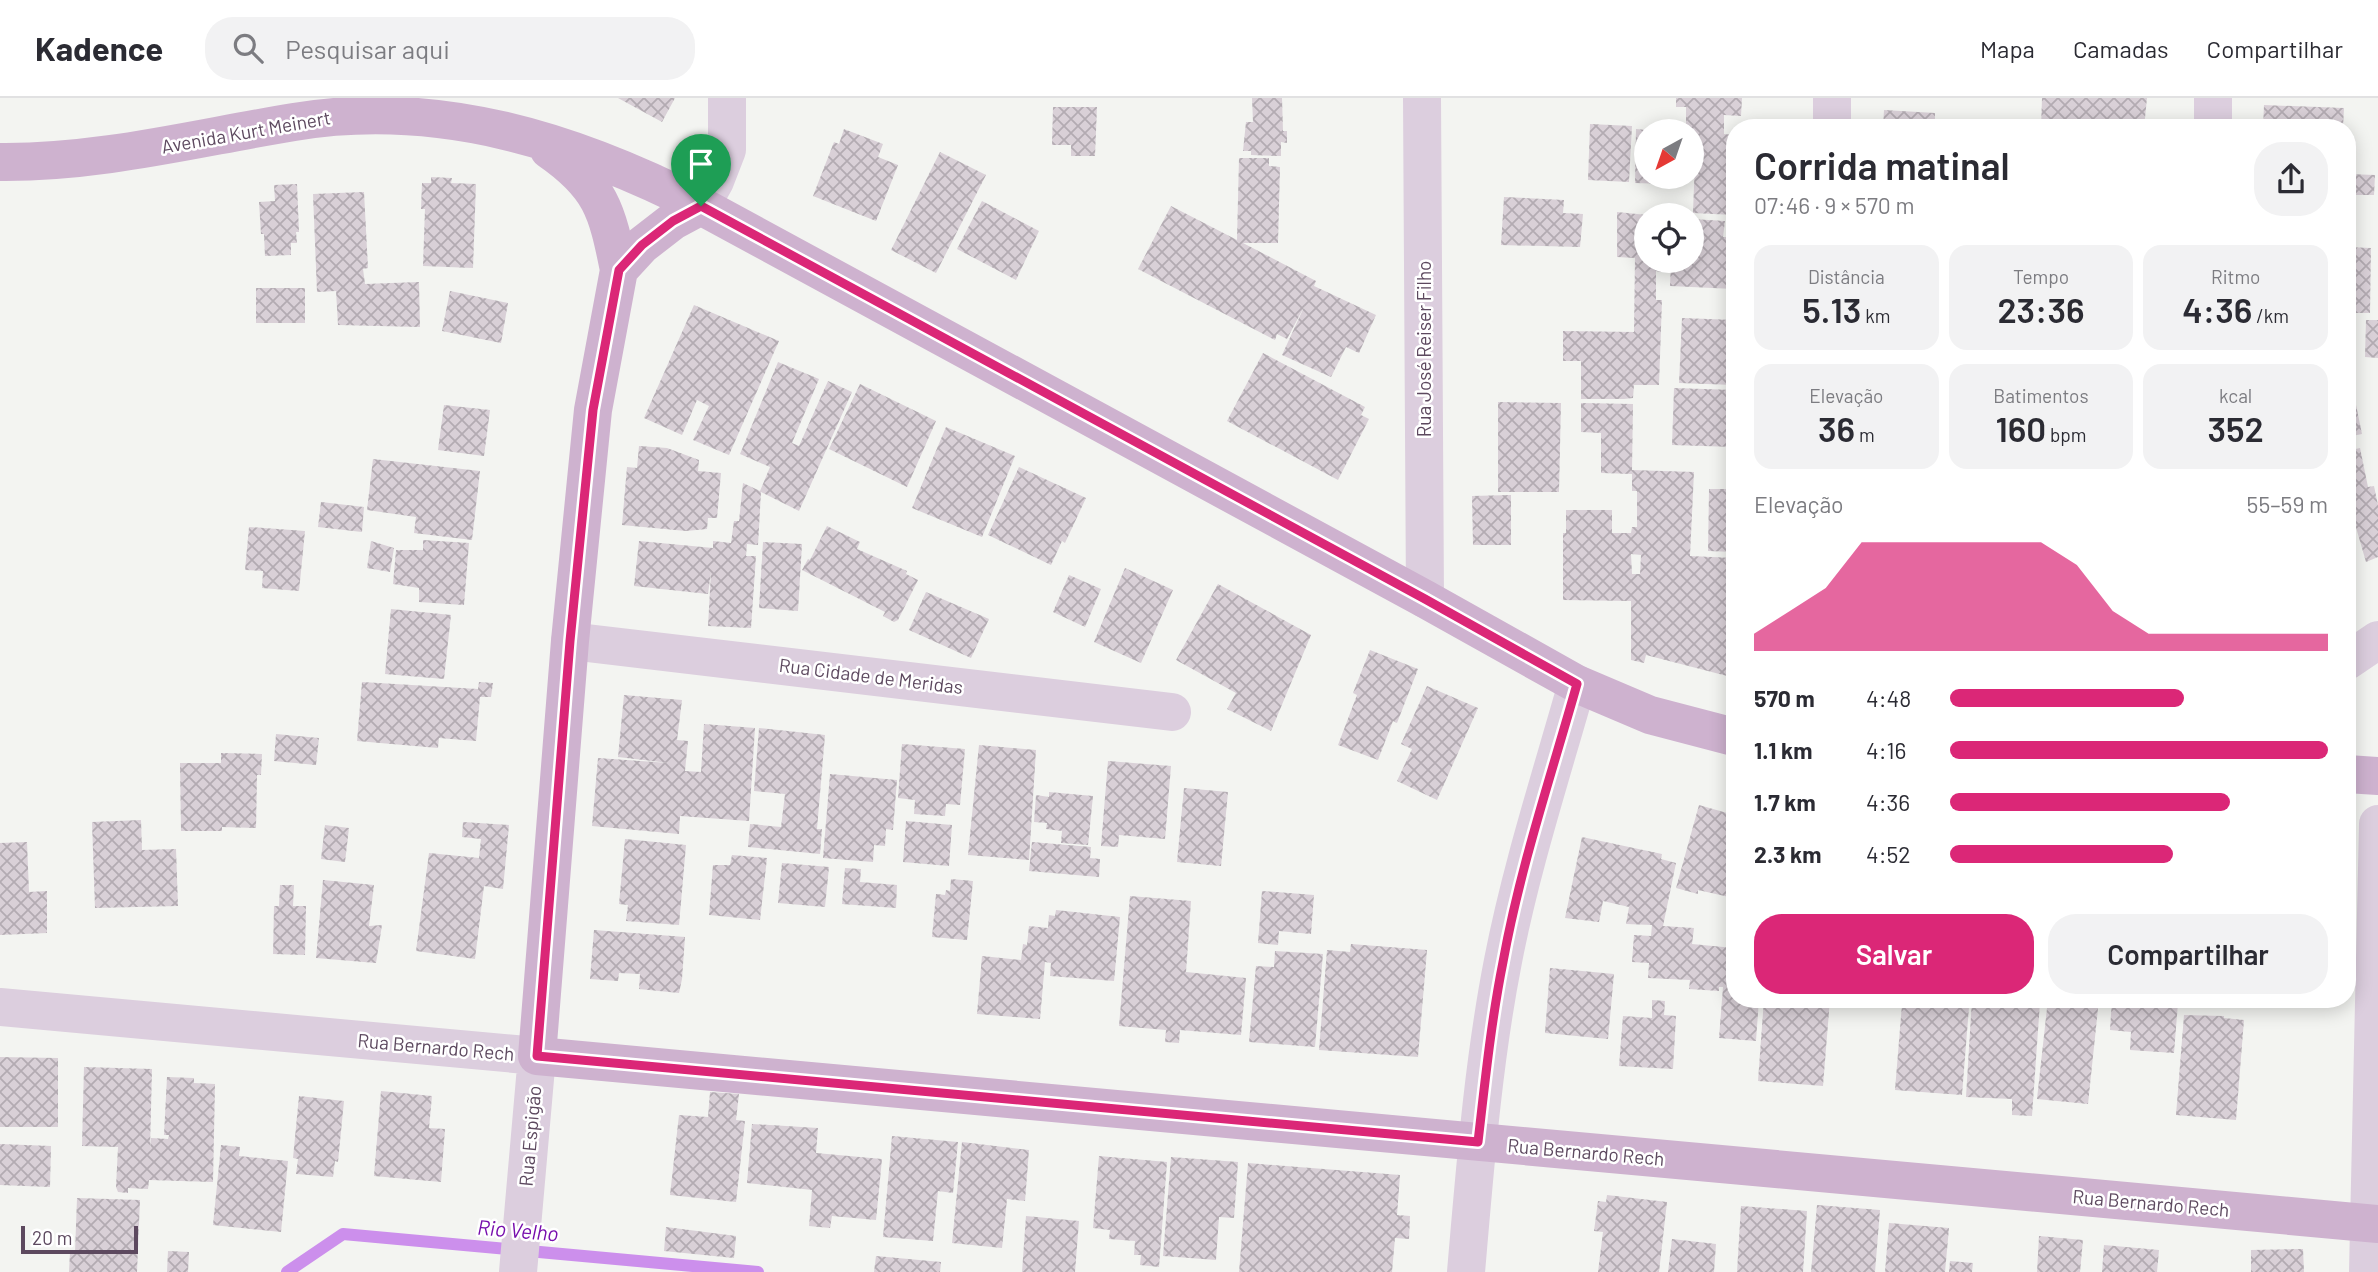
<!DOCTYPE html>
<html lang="pt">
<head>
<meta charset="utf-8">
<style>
	:root { --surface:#fff; --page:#f2f2f3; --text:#2b2b33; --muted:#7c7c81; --line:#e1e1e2; --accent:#db2777 }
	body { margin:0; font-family:Barlow,sans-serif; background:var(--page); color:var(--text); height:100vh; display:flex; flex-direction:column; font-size:26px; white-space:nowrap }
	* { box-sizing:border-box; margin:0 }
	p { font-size:23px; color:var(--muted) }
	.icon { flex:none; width:38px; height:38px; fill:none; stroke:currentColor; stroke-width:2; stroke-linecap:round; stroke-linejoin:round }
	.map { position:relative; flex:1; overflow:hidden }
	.sheet { position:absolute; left:1726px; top:21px; width:630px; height:889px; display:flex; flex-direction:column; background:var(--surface); border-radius:28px; box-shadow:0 4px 18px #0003 }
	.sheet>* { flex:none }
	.needle { width:46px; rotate:220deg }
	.controls { position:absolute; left:1634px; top:21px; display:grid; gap:14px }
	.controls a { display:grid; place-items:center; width:70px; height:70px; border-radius:50%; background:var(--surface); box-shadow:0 4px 18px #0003; font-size:35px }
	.scale { position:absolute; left:21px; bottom:18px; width:117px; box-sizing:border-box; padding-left:7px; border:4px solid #5d495f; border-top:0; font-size:19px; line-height:24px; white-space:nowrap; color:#5d495f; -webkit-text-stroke:5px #fff; paint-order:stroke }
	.pin { position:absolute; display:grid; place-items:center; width:60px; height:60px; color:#fff; margin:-72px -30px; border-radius:50% 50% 50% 0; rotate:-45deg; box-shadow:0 0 7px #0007 }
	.pin .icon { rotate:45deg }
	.round { display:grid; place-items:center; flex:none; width:74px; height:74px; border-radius:28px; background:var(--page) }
	.summary { display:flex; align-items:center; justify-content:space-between; height:119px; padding:0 28px }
	h1 { font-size:38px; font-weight:600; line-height:52px }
	.figures { display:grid; grid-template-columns:repeat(3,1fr); gap:10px; height:119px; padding:7px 28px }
	.figures div { display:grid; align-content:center; border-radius:18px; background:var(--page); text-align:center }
	.figures b { font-size:35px; font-weight:600 }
	.figures small { font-size:19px; font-weight:400 }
	.figures p { font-size:19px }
	.chart { height:196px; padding:14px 28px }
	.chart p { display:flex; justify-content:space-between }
	.chart svg { width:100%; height:126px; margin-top:7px; fill:var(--accent); opacity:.7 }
	.button { display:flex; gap:14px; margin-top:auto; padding:14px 28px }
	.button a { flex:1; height:80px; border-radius:28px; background:var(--accent); color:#fff; font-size:28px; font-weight:600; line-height:80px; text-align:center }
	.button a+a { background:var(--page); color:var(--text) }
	ul { padding:0 28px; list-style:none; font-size:23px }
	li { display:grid; grid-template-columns:112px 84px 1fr; align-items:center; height:52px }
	li i { height:18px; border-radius:9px; background:var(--accent) }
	header { display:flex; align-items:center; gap:42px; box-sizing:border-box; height:98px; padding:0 35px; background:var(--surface); border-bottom:2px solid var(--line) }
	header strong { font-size:33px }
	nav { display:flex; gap:38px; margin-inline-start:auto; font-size:24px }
	.search { width:490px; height:63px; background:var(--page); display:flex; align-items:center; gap:18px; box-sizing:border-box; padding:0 24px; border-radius:28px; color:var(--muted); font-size:26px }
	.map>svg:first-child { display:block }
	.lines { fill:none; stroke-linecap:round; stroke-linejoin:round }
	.stream { stroke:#cc8fec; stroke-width:12 }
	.building { fill:url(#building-cross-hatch); fill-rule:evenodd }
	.minor { stroke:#dccede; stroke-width:38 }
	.major { stroke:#ceb2cf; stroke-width:38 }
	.route-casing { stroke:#fff; stroke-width:14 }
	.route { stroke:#db2777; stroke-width:9 }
	.labels { text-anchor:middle; stroke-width:5; stroke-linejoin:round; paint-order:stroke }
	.street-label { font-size:19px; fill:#5d495f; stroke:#fff }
	.water-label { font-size:21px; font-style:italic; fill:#770ead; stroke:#fff }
</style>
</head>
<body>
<header>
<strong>Kadence</strong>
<div class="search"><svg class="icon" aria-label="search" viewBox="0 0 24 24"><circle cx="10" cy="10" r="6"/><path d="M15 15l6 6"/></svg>Pesquisar aqui</div>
<nav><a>Mapa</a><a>Camadas</a><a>Compartilhar</a></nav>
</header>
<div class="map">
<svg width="2378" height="1174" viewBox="0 0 2378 1174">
	<defs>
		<pattern id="building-cross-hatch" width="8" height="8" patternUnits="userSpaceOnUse" patternTransform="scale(1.75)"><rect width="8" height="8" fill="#d9d0d7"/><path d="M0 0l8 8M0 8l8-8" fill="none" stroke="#b3abb2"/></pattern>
	</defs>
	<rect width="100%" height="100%" fill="#f3f4f1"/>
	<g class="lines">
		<path class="stream" d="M 287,1174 L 343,1136 L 758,1174"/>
	</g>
	<path class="building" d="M 618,0 L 675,0 L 662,24 Z
		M 1252,0 L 1282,0 L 1283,33 L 1287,33 L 1287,45 L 1281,44 L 1281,58 L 1251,57 L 1251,53 L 1243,53 L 1246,24 L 1253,24 Z
		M 1676,0 L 1742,0 L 1741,18 L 1724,17 L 1724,36 L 1734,37 L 1734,117 L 1693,115 L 1696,34 L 1686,33 L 1686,9 L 1676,9 Z
		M 2042,0 L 2147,0 L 2144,30 L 2041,30 Z
		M 2264,7 L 2344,10 L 2343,30 L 2263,30 Z
		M 1053,9 L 1097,9 L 1095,58 L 1071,58 L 1071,47 L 1052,47 Z
		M 1884,12 L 1935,15 L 1935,30 L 1883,30 Z
		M 1590,26 L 1632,28 L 1629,84 L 1588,82 Z
		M 844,31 L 883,46 L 878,59 L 898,67 L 876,123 L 813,98 L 834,44 L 839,46 Z
		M 1636,31 L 1647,32 L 1647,79 L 1667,79 L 1666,86 L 1635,85 Z
		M 940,54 L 986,77 L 936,175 L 891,152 Z
		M 1239,60 L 1269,60 L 1269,68 L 1280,69 L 1278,145 L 1243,145 L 1316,183 L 1314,188 L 1376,217 L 1359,255 L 1346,249 L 1331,279 L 1282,257 L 1305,207 L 1287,241 L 1277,236 L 1275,242 L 1138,171 L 1171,108 L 1237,142 Z
		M 2347,76 L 2375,77 L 2374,97 L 2353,97 L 2352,145 L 2347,145 Z
		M 431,79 L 452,80 L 451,85 L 476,86 L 473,170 L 423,168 L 425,111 L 421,111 L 422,85 L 431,85 Z
		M 297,86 L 299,134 L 296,134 L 297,145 L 291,145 L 291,157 L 265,158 L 264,136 L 261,136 L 259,104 L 275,103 L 274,87 Z
		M 364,94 L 368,170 L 363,171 L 365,186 L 419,184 L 420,229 L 338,227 L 336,193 L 317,194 L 313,96 Z
		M 1504,99 L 1564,102 L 1563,115 L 1583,116 L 1580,149 L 1501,147 Z
		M 982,103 L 1039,133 L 1016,182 L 957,151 Z
		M 1617,114 L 1647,117 L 1647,163 L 1664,163 L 1661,174 L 1656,173 L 1656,202 L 1662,202 L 1659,287 L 1634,287 L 1633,300 L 1624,301 L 1581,301 L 1581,263 L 1563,263 L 1563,233 L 1634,234 L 1635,160 L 1617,159 Z
		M 1692,121 L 1725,123 L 1723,139 L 1734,139 L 1734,191 L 1670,188 L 1671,163 L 1692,163 Z
		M 2347,149 L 2371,150 L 2370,215 L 2347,215 Z
		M 256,190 L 305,190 L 305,225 L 256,225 Z
		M 450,193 L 508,205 L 501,245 L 442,233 Z
		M 694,207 L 779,243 L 729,357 L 693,342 L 709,308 L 697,302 L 682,337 L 644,320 Z
		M 1682,220 L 1734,222 L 1734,287 L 1679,285 Z
		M 2366,222 L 2378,222 L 2378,260 L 2365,259 Z
		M 2347,245 L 2355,245 L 2353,279 L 2347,279 Z
		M 1263,255 L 1365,309 L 1361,317 L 1369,321 L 1338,382 L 1227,323 Z
		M 778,264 L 819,281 L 792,345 L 799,348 L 828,283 L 852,294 L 799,413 L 761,394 L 758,447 L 747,446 L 746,458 L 756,458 L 751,530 L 708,528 L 711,474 L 708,496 L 634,488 L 639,443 L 713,450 L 713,443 L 731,445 L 734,423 L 739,423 L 743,385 L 760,393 L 770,369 L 740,356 Z
		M 860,286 L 936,323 L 907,389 L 829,351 Z
		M 1674,290 L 1734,292 L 1734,349 L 1672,347 Z
		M 2355,302 L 2362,336 L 2347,339 L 2347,304 Z
		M 1498,304 L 1561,305 L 1559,394 L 1498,394 Z
		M 1581,305 L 1633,306 L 1632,372 L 1694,374 L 1690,458 L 1734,460 L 1734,477 L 1729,498 L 1734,499 L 1734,572 L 1731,579 L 1646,557 L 1644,565 L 1631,562 L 1631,503 L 1563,502 L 1563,435 L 1566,435 L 1566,412 L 1612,412 L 1612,435 L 1631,435 L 1632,429 L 1637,429 L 1637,393 L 1632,393 L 1632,376 L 1601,375 L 1601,335 L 1581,334 ZM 1631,456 L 1641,457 L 1640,476 L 1632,476 Z
		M 444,307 L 490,312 L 484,358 L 438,352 Z
		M 946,329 L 1015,358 L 982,439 L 912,410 Z
		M 639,348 L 667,350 L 699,362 L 698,373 L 721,375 L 717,420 L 708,420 L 707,431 L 686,433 L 622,427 L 627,369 L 637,370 Z
		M 2360,350 L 2368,389 L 2374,388 L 2378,407 L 2378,459 L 2366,464 L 2355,426 L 2347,429 L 2347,353 Z
		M 373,361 L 480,373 L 472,442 L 414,435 L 416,419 L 367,412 Z
		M 1019,369 L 1086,400 L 1065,445 L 1062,443 L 1051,467 L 988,437 Z
		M 1709,391 L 1734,391 L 1734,454 L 1708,453 Z
		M 1511,397 L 1511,447 L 1473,447 L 1472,398 Z
		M 321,404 L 364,409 L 362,434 L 318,429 Z
		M 827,428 L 860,444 L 857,451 L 907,473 L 906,476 L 918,482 L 898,522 L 894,524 L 883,518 L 885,514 L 802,472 L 808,461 L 810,462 Z
		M 249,429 L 305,433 L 299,493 L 262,490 L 263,473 L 245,472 Z
		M 423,442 L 469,445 L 464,507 L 419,504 L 419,490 L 393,486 L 396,452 L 423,452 Z
		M 371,443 L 394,450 L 390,474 L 367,470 Z
		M 763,444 L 802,446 L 798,513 L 759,510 Z
		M 1125,470 L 1173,492 L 1141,565 L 1094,544 Z
		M 1069,477 L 1101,491 L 1085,529 L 1053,514 Z
		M 1218,486 L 1311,537 L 1271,633 L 1227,611 L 1236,595 L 1176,562 Z
		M 926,494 L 989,521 L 971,560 L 909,532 Z
		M 391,511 L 451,517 L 444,581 L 385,576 Z
		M 1370,552 L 1418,571 L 1397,625 L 1393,623 L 1378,662 L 1338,647 L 1357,597 L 1353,595 Z
		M 362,584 L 478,591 L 479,584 L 493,585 L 491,599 L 480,599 L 476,643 L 439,640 L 438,650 L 357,643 Z
		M 1427,588 L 1478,610 L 1437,702 L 1397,683 L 1412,651 L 1401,646 Z
		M 624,597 L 682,602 L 677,642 L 688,643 L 685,673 L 701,674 L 704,626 L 755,630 L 749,723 L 680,718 L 679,736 L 592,728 L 598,660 L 669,665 L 618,659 Z
		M 759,630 L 825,637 L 817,731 L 822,731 L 820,756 L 748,749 L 750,726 L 781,729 L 785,696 L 754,693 Z
		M 276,636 L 319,640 L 316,667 L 274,663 Z
		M 902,646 L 965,651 L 960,707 L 946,706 L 945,718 L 914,716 L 915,702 L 898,700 Z
		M 979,647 L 1036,652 L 1029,762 L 968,757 Z
		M 221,655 L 262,656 L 261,677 L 257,677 L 256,730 L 222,729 L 222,733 L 181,733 L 180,665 L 221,665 Z
		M 1108,663 L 1171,668 L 1165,741 L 1119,737 L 1118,749 L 1101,748 Z
		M 830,676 L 897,682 L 893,732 L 886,731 L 885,748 L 874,747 L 873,764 L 823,760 Z
		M 1184,690 L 1228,694 L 1221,768 L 1177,764 Z
		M 1049,694 L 1093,698 L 1088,747 L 1061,745 L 1062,733 L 1046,731 L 1047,725 L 1034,724 L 1036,697 L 1049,699 Z
		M 1699,707 L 1734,717 L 1734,795 L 1730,794 L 1729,799 L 1698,792 L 1698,796 L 1676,790 Z
		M 141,722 L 142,752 L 176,751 L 178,808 L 95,810 L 92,724 Z
		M 906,723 L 952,727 L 949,768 L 903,764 Z
		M 463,724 L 509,727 L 503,791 L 484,788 L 475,861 L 416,853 L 429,755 L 479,760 L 481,741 L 462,739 Z
		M 325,727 L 349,730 L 345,764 L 321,761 Z
		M 1582,739 L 1662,756 L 1661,761 L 1676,765 L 1663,828 L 1694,830 L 1692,846 L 1734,850 L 1734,901 L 1759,901 L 1756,943 L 1719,940 L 1723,889 L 1719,889 L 1719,893 L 1689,891 L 1690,882 L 1648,880 L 1649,865 L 1632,864 L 1634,837 L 1651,838 L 1652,827 L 1626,826 L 1629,809 L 1603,803 L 1599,824 L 1565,820 Z
		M 625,741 L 686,747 L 679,827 L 626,823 L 628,807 L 619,806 Z
		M 27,744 L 29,794 L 47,793 L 47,835 L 0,837 L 0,745 Z
		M 1032,744 L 1091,749 L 1090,760 L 1100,761 L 1099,779 L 1029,773 Z
		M 732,757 L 767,760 L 760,822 L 709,817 L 713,767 L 730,767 Z
		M 782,765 L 829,769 L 825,809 L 778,805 Z
		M 845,770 L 861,771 L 860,784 L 897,787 L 896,810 L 842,806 Z
		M 951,781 L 973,783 L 967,842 L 932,839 L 936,796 L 945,797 L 946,792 L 950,793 Z
		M 323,782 L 374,787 L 369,828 L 382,827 L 376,865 L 316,860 Z
		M 280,787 L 294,787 L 293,808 L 306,808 L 305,857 L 273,856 L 274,808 L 279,808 Z
		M 1262,793 L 1314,797 L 1311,836 L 1279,833 L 1278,847 L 1258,845 Z
		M 1130,798 L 1191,803 L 1186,874 L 1246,880 L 1241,937 L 1180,932 L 1179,945 L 1165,944 L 1166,932 L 1119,928 Z
		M 1056,812 L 1120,819 L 1114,883 L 1050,878 L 1051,865 L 1045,864 L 1040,921 L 977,916 L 982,858 L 1021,862 L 1023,846 L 1027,847 L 1029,828 L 1048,830 L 1049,817 L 1055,818 Z
		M 594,832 L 685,839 L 682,881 L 679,895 L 639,891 L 640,876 L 619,875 L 618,883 L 590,881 Z
		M 1351,846 L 1427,852 L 1418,959 L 1319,952 L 1327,852 L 1350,854 Z
		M 1275,853 L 1323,856 L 1315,949 L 1249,944 L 1256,868 L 1274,869 Z
		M 1550,870 L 1614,876 L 1608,941 L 1545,935 Z
		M 1764,901 L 1830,901 L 1823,988 L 1758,983 Z
		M 1972,901 L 2040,904 L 2032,1018 L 2012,1017 L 2012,1001 L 1966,999 Z
		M 2048,901 L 2099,901 L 2088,1006 L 2037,1001 Z
		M 2112,901 L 2145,901 L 2178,905 L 2174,955 L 2130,952 L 2131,934 L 2110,932 Z
		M 1652,902 L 1665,903 L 1664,917 L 1676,918 L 1673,971 L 1619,968 L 1623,918 L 1652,920 Z
		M 1902,906 L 1947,910 L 1947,907 L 1969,909 L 1962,997 L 1895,992 Z
		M 2184,917 L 2224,918 L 2224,920 L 2244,922 L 2236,1022 L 2176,1017 Z
		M 0,959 L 58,960 L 58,1029 L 0,1029 Z
		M 84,969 L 152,971 L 150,1051 L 151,1040 L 168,1041 L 169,1037 L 164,1037 L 167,979 L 194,980 L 194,985 L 215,986 L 213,1084 L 149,1082 L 148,1091 L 128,1090 L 128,1095 L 118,1094 L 116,1089 L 118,1049 L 82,1048 Z
		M 381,993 L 432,998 L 429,1030 L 445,1031 L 441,1084 L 374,1078 Z
		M 710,994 L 739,996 L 736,1022 L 745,1023 L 736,1104 L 670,1097 L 679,1017 L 708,1019 Z
		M 299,998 L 344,1003 L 338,1064 L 335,1063 L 333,1079 L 296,1076 L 298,1061 L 293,1060 Z
		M 752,1026 L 818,1030 L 816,1055 L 882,1061 L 876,1122 L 832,1118 L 830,1130 L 809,1128 L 812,1092 L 747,1085 Z
		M 892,1038 L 958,1044 L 953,1095 L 938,1093 L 933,1143 L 883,1139 Z
		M 962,1044 L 1029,1052 L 1025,1103 L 1007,1101 L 1002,1150 L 952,1145 Z
		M 0,1046 L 51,1048 L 50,1089 L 0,1087 Z
		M 221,1047 L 240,1049 L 239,1058 L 288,1063 L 281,1134 L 213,1127 Z
		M 1099,1058 L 1167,1064 L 1159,1169 L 1140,1167 L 1141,1157 L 1134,1157 L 1135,1143 L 1109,1141 L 1110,1132 L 1093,1130 Z
		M 1171,1059 L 1238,1064 L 1234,1120 L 1219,1119 L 1216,1162 L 1163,1158 Z
		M 1248,1065 L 1400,1077 L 1397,1117 L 1410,1118 L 1409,1141 L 1395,1140 L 1392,1174 L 1239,1174 Z
		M 1607,1097 L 1667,1104 L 1659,1174 L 1598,1174 L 1603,1134 L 1594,1133 L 1598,1103 L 1606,1104 Z
		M 77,1100 L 140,1102 L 137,1174 L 69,1174 L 70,1154 L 75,1155 Z
		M 1817,1107 L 1880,1112 L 1875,1174 L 1811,1174 Z
		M 1741,1108 L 1807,1113 L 1803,1174 L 1737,1174 Z
		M 1026,1118 L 1079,1123 L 1075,1174 L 1022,1174 Z
		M 1889,1125 L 1949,1130 L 1945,1174 L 1885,1174 Z
		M 666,1129 L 736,1138 L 734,1160 L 664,1153 Z
		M 2039,1138 L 2083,1142 L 2080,1174 L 2037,1174 Z
		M 1672,1141 L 1716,1146 L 1714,1174 L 1668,1174 Z
		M 2104,1147 L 2159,1152 L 2157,1174 L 2102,1174 Z
		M 2303,1151 L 2304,1174 L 2251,1174 L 2251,1152 Z
		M 168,1153 L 189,1154 L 188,1174 L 167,1174 Z
		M 876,1158 L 941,1164 L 940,1174 L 874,1174 Z
		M 1950,1163 L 1973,1165 L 1972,1174 L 1949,1174 Z"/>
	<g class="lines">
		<path class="minor" d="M 1422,0 L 1425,501
			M 1832,30 L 1832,0
			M 2213,30 L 2213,0
			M 701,108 L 715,83 L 727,52 L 727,0
			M 570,543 L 1172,614
			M 2347,563 L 2378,542
			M 0,909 L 537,958 L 518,1174
			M 1466,1174 C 1475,1070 1483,965 1503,863 C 1521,770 1551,678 1577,586
			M 2368,1174 L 2378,726"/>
		<path class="major" d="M 549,52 C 601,88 607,112 619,172
			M 0,64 C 100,65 196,40 294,24 C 438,0 574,43 701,108 L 1425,501 L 1577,586 L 1650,617 L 1734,639
			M 701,108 L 673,123 L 642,147 L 619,172 L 593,312 L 588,362 L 570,543 L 537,958 L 2378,1126
			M 2347,676 L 2378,678"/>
	</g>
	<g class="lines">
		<defs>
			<path id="route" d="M 701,108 L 1425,501 L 1577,586 C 1551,678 1520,770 1503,864 C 1491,924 1485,984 1478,1044 L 537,958 L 570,543 L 588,362 L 593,312 L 619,172 L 642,147 L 673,123 Z"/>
		</defs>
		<use href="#route" class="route-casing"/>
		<use href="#route" class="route"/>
	</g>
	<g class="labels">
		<g class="street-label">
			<text transform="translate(246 34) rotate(-10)" y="7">Avenida Kurt Meinert</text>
			<text transform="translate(1424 251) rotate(-90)" y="7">Rua José Reiser Filho</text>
			<text transform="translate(871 578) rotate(7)" y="7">Rua Cidade de Meridas</text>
			<text transform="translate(436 949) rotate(5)" y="7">Rua Bernardo Rech</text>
			<text transform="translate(530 1038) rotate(-85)" y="7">Rua Espigão</text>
			<text transform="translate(1586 1054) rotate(5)" y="7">Rua Bernardo Rech</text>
			<text transform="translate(2151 1105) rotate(5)" y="7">Rua Bernardo Rech</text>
		</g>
		<g class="water-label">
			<text transform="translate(518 1133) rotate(5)" y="7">Rio Velho</text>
		</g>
	</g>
</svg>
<div class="controls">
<a><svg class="needle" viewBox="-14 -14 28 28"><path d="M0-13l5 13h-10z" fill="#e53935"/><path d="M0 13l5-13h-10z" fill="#7c7c81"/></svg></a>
<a><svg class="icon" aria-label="locate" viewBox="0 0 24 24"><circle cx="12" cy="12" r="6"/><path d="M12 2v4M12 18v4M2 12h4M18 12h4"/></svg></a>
</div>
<div class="scale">20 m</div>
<div class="pin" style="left:701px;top:108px;background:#1e9e55"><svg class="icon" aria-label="arrive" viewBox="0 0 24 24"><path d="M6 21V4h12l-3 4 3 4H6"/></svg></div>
<section class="sheet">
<div class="summary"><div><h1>Corrida matinal</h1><p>07:46 · 9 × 570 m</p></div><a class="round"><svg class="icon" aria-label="share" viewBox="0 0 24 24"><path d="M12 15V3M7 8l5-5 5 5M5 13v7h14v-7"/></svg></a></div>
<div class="figures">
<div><p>Distância</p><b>5.13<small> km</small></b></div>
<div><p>Tempo</p><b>23:36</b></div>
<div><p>Ritmo</p><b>4:36<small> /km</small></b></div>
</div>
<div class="figures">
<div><p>Elevação</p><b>36<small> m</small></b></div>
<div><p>Batimentos</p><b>160<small> bpm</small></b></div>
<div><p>kcal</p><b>352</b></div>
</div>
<div class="chart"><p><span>Elevação</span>55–59 m</p>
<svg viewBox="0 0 160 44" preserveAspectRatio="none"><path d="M0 44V38L10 30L20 22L30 6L40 6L50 6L60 6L70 6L80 6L90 14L100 30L110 38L120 38L130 38L140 38L150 38L160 38V44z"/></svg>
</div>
<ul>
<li><b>570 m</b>4:48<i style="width:62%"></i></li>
<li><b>1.1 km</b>4:16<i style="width:100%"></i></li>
<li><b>1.7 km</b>4:36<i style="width:74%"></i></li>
<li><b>2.3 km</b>4:52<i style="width:59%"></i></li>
</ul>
<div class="button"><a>Salvar</a><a>Compartilhar</a></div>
</section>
</div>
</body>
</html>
